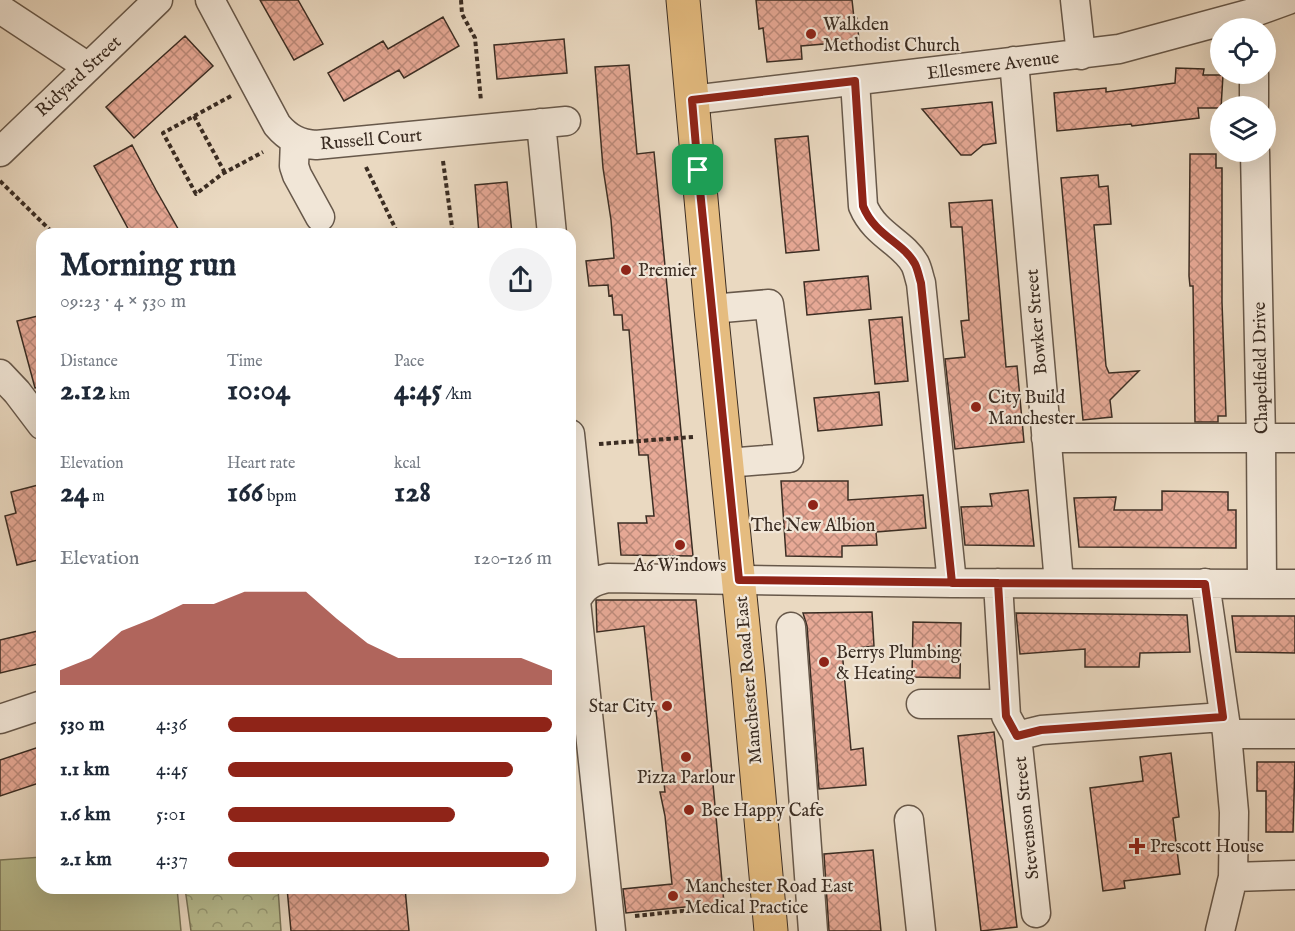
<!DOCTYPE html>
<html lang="en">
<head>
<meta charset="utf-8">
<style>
	:root { --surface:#fff; --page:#f2f2f3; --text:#1f2937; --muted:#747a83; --accent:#8f2418 }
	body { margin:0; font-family:"IM FELL English",serif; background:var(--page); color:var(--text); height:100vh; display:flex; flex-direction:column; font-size:22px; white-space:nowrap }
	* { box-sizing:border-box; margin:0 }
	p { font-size:20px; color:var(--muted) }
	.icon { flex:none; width:33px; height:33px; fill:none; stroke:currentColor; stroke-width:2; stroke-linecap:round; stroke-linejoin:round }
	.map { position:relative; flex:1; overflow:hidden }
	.details { position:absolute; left:36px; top:228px; width:540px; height:666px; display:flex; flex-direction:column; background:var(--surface); border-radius:18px; box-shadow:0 6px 24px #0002 }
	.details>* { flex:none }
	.controls { position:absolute; left:1210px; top:18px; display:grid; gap:12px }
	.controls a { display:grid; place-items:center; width:66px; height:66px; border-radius:50%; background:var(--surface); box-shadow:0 6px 24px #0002; font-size:30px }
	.pin { position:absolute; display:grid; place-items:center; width:51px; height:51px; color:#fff; margin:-26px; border-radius:12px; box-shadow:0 3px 9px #0006 }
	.round { display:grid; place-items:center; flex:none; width:63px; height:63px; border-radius:32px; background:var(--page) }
	.summary { display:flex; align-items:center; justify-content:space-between; height:102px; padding:0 24px }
	h1 { font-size:33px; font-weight:800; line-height:45px }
	.metrics { display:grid; grid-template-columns:repeat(3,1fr); gap:9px; height:102px; padding:6px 24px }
	.metrics div { display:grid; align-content:center }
	.metrics b { font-size:30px; font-weight:800 }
	.metrics small { font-size:16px; font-weight:400 }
	.metrics p { font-size:16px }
	.chart { height:168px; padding:12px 24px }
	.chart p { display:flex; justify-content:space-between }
	.chart svg { width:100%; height:108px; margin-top:6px; fill:var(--accent); opacity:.7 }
	ul { padding:0 24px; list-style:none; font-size:20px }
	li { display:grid; grid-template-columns:96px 72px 1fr; align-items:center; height:45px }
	li i { height:15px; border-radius:8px; background:var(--accent) }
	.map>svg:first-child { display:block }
	.grass { fill:#babe91; stroke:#7a765a; stroke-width:1.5 }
	.park { fill:url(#park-crowns); stroke:#7a765a; stroke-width:1.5 }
	.building { fill:url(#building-cross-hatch); stroke:#3b2d23; stroke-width:1.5 }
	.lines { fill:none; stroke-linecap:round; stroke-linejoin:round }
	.minor-casing { stroke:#67584a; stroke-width:31 }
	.major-casing { stroke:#3b2d23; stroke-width:35 }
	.path { stroke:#3b2d23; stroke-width:4; stroke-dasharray:4.5 3; stroke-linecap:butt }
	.minor { stroke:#f1e6d7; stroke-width:28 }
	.major { stroke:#e5bc80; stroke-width:33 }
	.route-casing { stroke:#fff; stroke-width:12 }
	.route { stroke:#8f2418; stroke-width:8 }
	.poi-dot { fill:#8f2418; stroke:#f1e6d7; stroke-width:2 }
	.labels { text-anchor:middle; stroke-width:4.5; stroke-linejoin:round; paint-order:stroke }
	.poi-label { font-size:18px; fill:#3b2d23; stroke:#f1e6d7; text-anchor:start }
	.street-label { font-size:18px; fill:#3b2d23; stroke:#f1e6d7 }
</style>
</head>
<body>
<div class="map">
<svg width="1295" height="931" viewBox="0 0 1295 931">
	<defs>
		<pattern id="park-crowns" width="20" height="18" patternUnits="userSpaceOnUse" patternTransform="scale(1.5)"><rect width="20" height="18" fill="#babe91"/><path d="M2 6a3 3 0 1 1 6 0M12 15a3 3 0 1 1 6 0" fill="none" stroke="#989b76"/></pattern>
		<pattern id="building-cross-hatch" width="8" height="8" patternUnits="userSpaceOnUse" patternTransform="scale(1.5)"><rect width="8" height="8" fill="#e7a996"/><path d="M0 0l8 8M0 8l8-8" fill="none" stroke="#bc8a7a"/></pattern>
	</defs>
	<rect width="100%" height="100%" fill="#ead9c1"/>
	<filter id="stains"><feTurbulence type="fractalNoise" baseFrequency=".00333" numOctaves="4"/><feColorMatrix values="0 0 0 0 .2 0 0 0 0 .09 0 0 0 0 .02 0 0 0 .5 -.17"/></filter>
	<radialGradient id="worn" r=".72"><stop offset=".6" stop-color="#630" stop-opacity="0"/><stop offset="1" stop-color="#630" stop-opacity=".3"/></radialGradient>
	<path class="grass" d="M 42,857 L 42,888 L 177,888 L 181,931 L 0,931 L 0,860 Z"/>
	<path class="park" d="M 185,888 L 278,888 L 281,931 L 191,931 Z"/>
	<path class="building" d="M 260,0 L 298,0 L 323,44 L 294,60 Z
		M 756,0 L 852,0 L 854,18 L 857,18 L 859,41 L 801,46 L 802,59 L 767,62 L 763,28 L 759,29 Z
		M 443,17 L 459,46 L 404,78 L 399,70 L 344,101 L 328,73 L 383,41 L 388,49 Z
		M 185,36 L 213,66 L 134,138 L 106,107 Z
		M 564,39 L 567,73 L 497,79 L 494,45 Z
		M 629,65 L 637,154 L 654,152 L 693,556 L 621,555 L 618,523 L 647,523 L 646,516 L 654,516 L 648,455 L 639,455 L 629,330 L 623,330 L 622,315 L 614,315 L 612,295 L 609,296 L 608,285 L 589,286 L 586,261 L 614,258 L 611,220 L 603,168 L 595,67 Z
		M 1176,68 L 1204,69 L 1203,75 L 1223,75 L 1221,108 L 1198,108 L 1199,118 L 1132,126 L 1131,124 L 1057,131 L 1054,93 L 1106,88 L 1106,92 L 1175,83 Z
		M 992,102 L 996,143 L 983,145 L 971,155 L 961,155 L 922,109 Z
		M 808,136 L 819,250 L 786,253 L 775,139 Z
		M 132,145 L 156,190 L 181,234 L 131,234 L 94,166 Z
		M 1190,154 L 1216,154 L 1216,168 L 1222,168 L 1222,302 L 1226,416 L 1218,416 L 1218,422 L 1195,422 L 1193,286 L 1190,286 L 1189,276 Z
		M 1098,175 L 1099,187 L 1108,186 L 1111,224 L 1094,225 L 1106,366 L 1109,373 L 1139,371 L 1110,400 L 1112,417 L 1083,420 L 1061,178 Z
		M 507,182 L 512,234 L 479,234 L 475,185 Z
		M 992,200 L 1006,367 L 1017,366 L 1024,442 L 955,449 L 945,359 L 965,357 L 961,321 L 969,320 L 962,227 L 951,227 L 949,203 Z
		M 868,276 L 871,309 L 807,315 L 804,282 Z
		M 42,315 L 42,387 L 35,388 L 17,321 Z
		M 902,317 L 908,381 L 875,384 L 869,320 Z
		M 879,392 L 882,425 L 818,431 L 814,398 Z
		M 781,481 L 848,481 L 848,500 L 923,495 L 926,528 L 876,532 L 877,545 L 842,546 L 842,557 L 786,556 Z
		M 42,484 L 42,559 L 17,565 L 5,516 L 16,513 L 11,492 Z
		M 1028,490 L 1034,546 L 965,545 L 961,507 L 992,506 L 990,494 Z
		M 1162,491 L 1228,492 L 1228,510 L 1236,510 L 1236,548 L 1079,547 L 1074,498 L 1116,497 L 1114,510 L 1162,510 Z
		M 596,600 L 696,600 L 724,903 L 626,913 L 623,889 L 672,884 L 665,816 L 660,792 L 665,792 L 656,711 L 653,711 L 644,626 L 597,632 Z
		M 872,612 L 874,646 L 842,650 L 851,750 L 863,748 L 866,785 L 819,789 L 807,626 L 803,613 Z
		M 1016,613 L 1187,615 L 1190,652 L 1140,653 L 1139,667 L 1085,667 L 1085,649 L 1020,654 Z
		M 1232,616 L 1295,616 L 1295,653 L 1236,652 Z
		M 913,622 L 961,623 L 960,678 L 912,677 Z
		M 42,630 L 42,663 L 0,673 L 0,640 Z
		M 994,732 L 1017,927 L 981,931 L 958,736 Z
		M 42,746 L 42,782 L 0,796 L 0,760 Z
		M 1171,753 L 1179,817 L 1173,818 L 1180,874 L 1124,881 L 1125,888 L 1103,891 L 1090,788 L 1143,781 L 1140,757 Z
		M 1257,762 L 1295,762 L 1293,832 L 1266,832 L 1266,791 L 1257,791 Z
		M 873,850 L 881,931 L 829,931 L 824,854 Z
		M 287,888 L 405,888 L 409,931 L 291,931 Z"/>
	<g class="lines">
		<defs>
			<path id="minor" d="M 210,0 L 277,125 C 288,138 299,144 316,145 L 566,121
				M 1075,0 L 1081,55
				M 0,9 L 88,67
				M 1014,61 L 1059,583
				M 1254,74 L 1254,106
				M 855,81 L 863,206 C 875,235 903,242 915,264 C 918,270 919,277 921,283 L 952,583
				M 692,100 L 1119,49 L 1252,13 L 1288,0
				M 541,123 L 552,234
				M 295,140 L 294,166 L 297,175 L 320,217
				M 0,152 L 158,0
				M 1255,152 L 1261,438 L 1262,584
				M 711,309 L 769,304 L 789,458 L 726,463
				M 0,374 L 17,392 L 42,425
				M 570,434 L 586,586
				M 1046,438 L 1295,438
				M 998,583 L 1006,716 L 1017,736 L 1036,913
				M 1205,583 L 1227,734 L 1234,812 L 1233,877 L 1220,931
				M 791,627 L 813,931
				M 921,704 L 1005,704
				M 0,719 L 42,705
				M 1227,734 L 1295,734
				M 1017,736 L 1041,730 L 1223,717
				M 909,820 L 921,931
				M 1233,877 L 1295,875
				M 611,931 L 576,601 C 583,586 593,581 608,578 L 952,583 L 1295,584"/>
			<path id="major" d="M 683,0 L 711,309 L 748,675 L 771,931"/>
		</defs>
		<use href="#minor" class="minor-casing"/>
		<use href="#major" class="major-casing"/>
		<path class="path" d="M 461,0 L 462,14 L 475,38 L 481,101
			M 231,96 L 163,133 L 196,194 L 222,174 L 263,152
			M 194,116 L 225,173
			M 443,161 L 453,234
			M 366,167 L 398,234
			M 0,181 L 54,234
			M 599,444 L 693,437
			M 635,916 L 738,905"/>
		<use href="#minor" class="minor"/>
		<use href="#major" class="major"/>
	</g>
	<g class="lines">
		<defs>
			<path id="route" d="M 698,170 L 739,580 L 998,583 L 1006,716 L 1017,736 L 1041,730 L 1223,717 L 1205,584 C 1121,583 1037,583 952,583 L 921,283 C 919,277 918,270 915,264 C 903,242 875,236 863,206 L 855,81 L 692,100 L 698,170"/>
		</defs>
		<use href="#route" class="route-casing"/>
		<use href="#route" class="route"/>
	</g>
	<g class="poi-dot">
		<circle cx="811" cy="34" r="6"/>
		<circle cx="626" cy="270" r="6"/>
		<circle cx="976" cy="407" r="6"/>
		<circle cx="813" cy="505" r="6"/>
		<circle cx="680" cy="545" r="6"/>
		<circle cx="824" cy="662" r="6"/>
		<circle cx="667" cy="706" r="6"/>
		<circle cx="686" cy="757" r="6"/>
		<circle cx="689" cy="810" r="6"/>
		<path d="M1134 837h6v6h6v6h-6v6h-6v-6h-6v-6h6z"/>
		<circle cx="673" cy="896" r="6"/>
	</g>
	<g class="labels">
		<g class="poi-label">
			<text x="823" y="30">Walkden<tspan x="823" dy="21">Methodist Church</tspan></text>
			<text x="638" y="276">Premier</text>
			<text x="988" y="403">City Build<tspan x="988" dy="21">Manchester</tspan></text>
			<text x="813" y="531" text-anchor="middle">The New Albion</text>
			<text x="680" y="571" text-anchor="middle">A6 Windows</text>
			<text x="836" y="658">Berrys Plumbing<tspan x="836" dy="21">&amp; Heating</tspan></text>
			<text x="655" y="712" text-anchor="end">Star City</text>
			<text x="686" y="783" text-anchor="middle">Pizza Parlour</text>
			<text x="701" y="816">Bee Happy Cafe</text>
			<text x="1150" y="852">Prescott House</text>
			<text x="685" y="892">Manchester Road East<tspan x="685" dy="21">Medical Practice</tspan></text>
		</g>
		<g class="street-label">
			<text transform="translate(993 65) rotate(-7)" y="6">Ellesmere Avenue</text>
			<text transform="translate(78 76) rotate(-43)" y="6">Ridyard Street</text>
			<text transform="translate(371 139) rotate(-5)" y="6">Russell Court</text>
			<text transform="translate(1036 322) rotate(-95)" y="6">Bowker Street</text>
			<text transform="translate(1260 368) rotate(-91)" y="6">Chapelfield Drive</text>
			<text transform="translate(748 680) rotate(-95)" y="6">Manchester Road East</text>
			<text transform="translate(1026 818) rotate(-96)" y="6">Stevenson Street</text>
		</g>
	</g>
	<rect width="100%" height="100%" filter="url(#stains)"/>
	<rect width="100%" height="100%" fill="url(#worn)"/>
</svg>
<div class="controls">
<a><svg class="icon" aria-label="locate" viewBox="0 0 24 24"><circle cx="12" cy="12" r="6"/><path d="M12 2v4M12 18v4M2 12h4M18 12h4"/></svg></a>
<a><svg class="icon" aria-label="layers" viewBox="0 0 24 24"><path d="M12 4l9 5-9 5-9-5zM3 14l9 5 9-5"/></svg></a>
</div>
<div class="pin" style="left:698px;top:170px;background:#1e9e55"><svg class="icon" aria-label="arrive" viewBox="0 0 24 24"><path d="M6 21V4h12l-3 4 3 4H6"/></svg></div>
<section class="details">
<div class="summary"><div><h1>Morning run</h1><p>09:23 · 4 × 530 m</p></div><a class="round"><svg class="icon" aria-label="share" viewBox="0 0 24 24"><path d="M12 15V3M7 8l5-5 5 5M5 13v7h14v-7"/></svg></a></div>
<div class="metrics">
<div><p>Distance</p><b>2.12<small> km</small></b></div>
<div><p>Time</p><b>10:04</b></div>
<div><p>Pace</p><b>4:45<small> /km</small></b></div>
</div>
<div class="metrics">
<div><p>Elevation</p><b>24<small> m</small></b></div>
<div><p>Heart rate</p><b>166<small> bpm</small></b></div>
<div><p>kcal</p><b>128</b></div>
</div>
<div class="chart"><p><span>Elevation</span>120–126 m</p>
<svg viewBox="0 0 160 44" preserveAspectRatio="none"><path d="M0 44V38L10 33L20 22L30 17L40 11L50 11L60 6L70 6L80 6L90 17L100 27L110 33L120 33L130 33L140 33L150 33L160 38V44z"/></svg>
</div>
<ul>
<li><b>530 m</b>4:36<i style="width:100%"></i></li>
<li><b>1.1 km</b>4:45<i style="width:88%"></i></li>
<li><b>1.6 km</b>5:01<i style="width:70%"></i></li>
<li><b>2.1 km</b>4:37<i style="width:99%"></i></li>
</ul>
</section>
</div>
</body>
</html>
